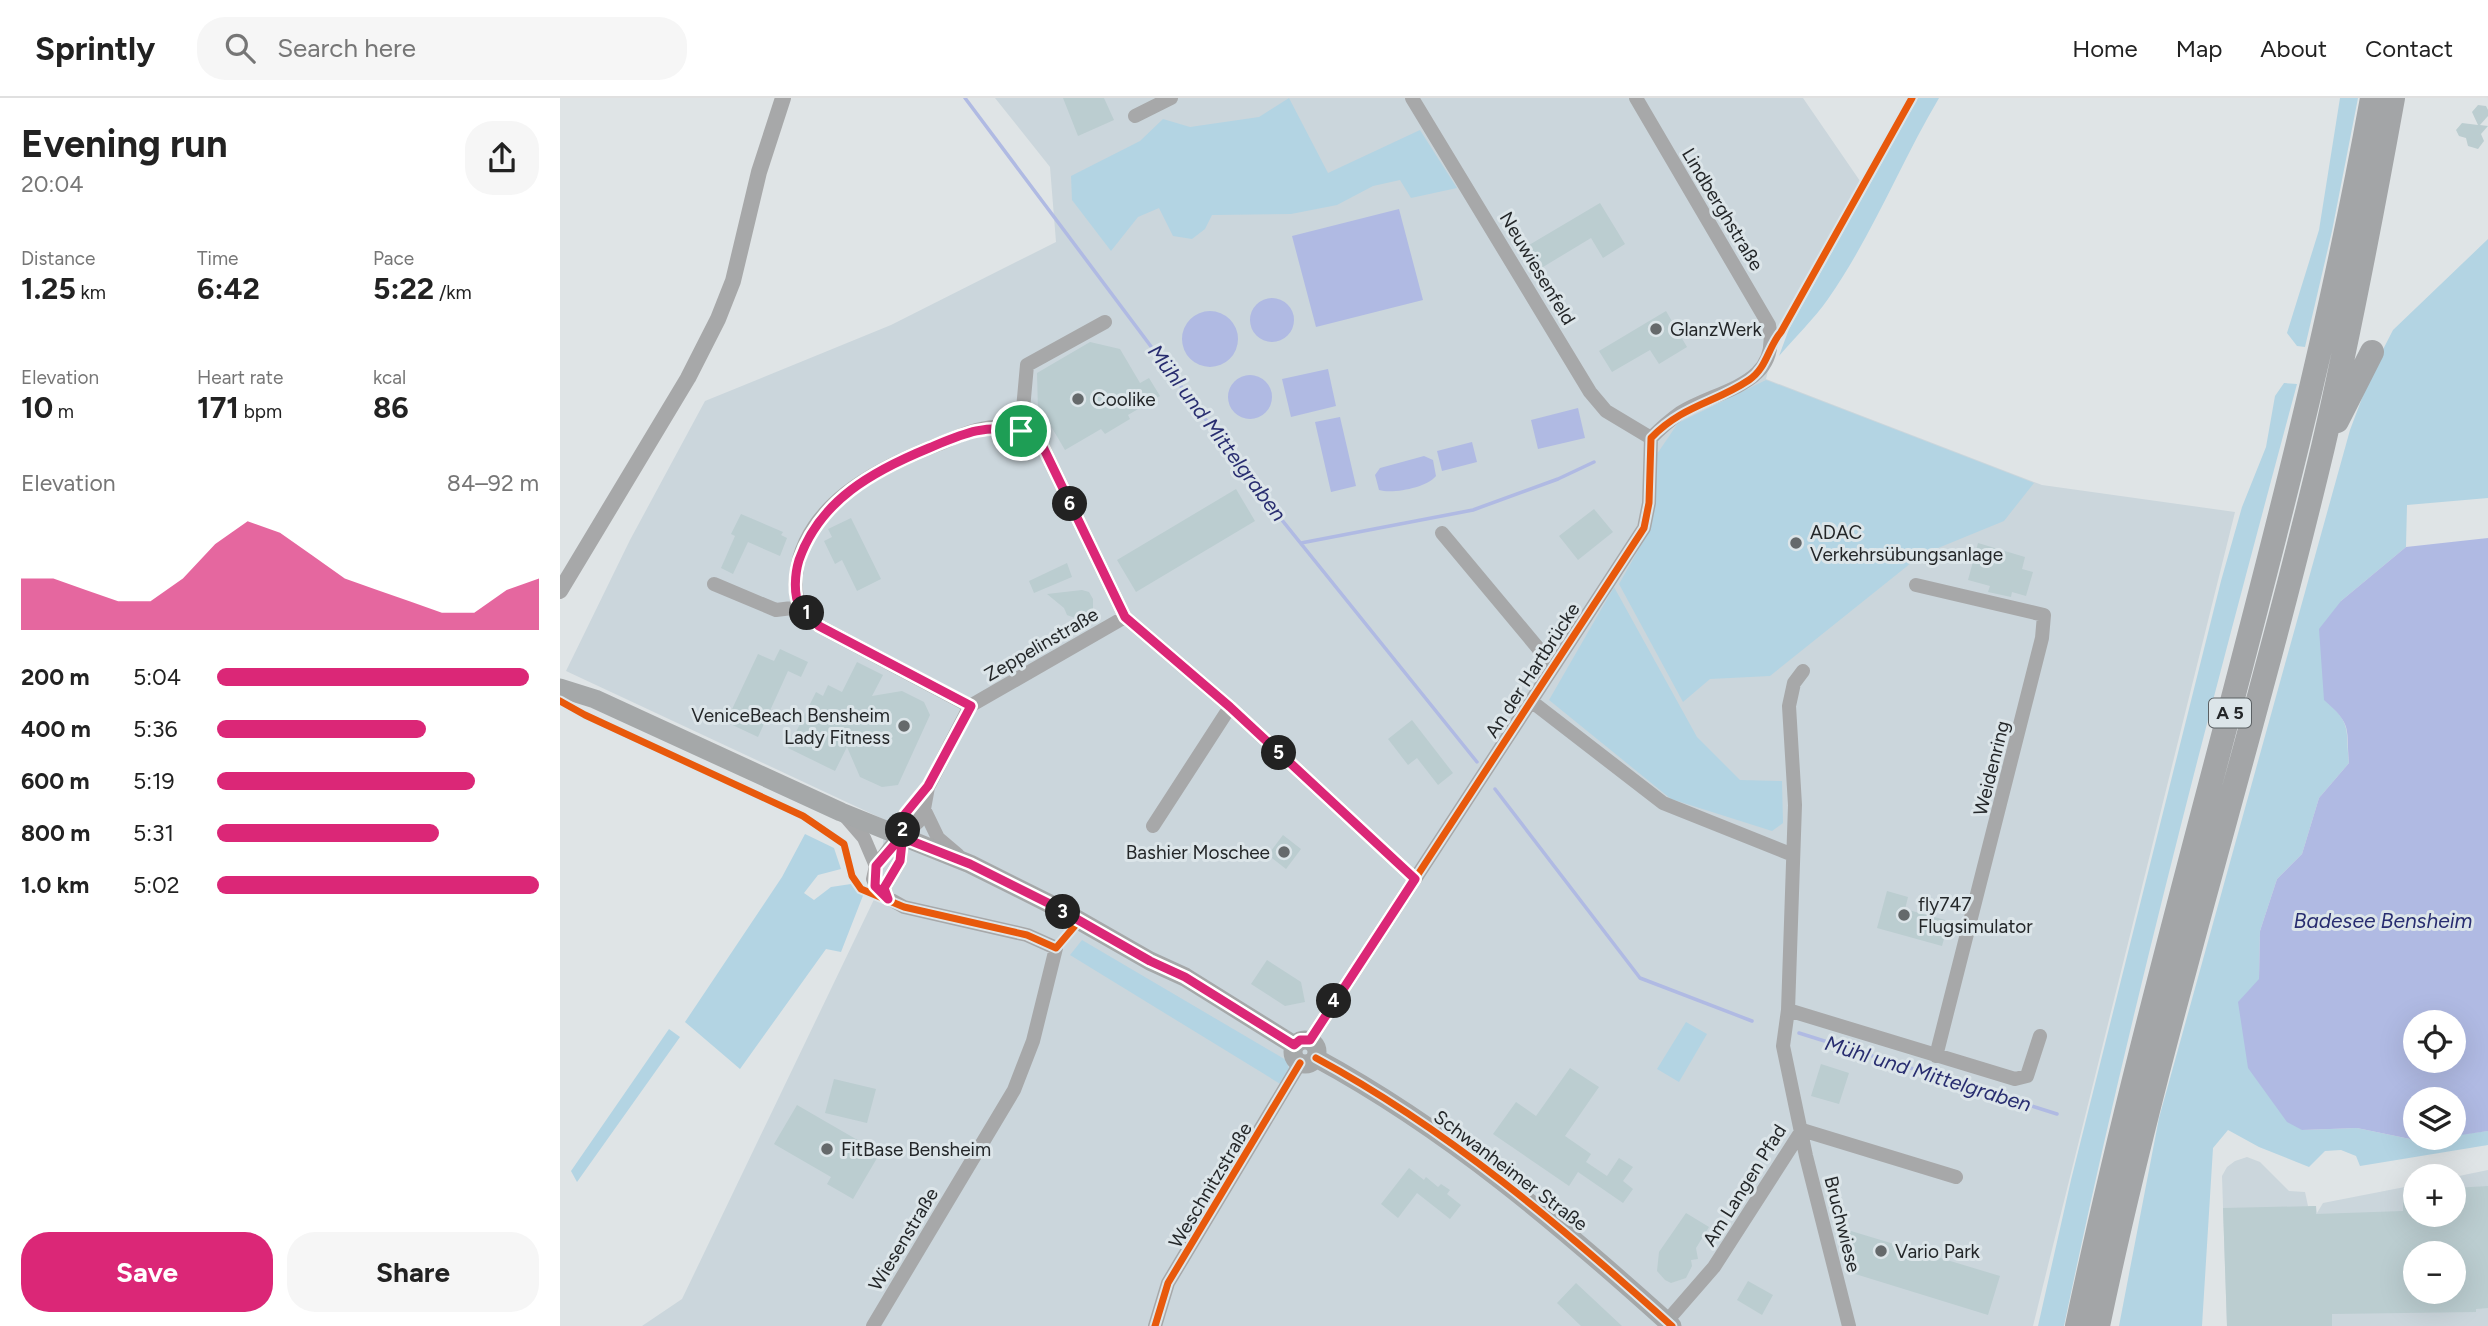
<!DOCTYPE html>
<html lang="en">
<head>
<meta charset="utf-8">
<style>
	:root { --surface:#fff; --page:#f6f6f6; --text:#222; --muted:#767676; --line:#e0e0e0; --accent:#db2777 }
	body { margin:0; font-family:Figtree,sans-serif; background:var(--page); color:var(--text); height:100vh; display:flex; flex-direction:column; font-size:26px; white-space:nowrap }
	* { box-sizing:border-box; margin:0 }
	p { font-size:23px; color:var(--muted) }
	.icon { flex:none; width:38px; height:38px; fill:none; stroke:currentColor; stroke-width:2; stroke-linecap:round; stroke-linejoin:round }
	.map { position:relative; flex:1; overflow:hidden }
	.panel { display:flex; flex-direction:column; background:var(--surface); width:560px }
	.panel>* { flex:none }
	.fabs { position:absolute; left:1843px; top:912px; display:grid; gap:14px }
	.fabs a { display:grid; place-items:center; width:63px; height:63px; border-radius:50%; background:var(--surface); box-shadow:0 7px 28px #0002; font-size:35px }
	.pin { position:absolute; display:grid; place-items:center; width:60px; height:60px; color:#fff; margin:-30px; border:4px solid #fff; border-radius:50%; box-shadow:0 2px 7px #0007 }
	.km { position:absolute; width:35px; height:35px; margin:-18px; border-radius:50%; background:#222; color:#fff; font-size:19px; line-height:35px; text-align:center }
	.round { display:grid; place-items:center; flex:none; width:74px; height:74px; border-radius:28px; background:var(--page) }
	.overview { display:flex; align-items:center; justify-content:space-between; height:119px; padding:0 21px }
	h1 { font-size:38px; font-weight:700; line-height:52px }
	.stats { display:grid; grid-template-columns:repeat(3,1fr); gap:10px; height:119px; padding:7px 21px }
	.stats div { display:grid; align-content:center }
	.stats b { font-size:30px; font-weight:700 }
	.stats small { font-size:19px; font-weight:400 }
	.stats p { font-size:19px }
	.chart { height:196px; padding:14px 21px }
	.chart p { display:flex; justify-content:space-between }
	.chart svg { width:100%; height:126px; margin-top:7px; fill:var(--accent); opacity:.7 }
	.button { display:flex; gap:14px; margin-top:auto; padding:14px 21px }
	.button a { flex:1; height:80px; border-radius:28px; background:var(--accent); color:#fff; font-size:28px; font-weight:700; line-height:80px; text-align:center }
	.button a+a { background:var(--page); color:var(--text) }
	ul { padding:0 21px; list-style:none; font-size:23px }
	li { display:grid; grid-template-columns:112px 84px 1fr; align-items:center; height:52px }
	li i { height:18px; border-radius:9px; background:var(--accent) }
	header { display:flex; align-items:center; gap:42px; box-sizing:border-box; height:98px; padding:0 35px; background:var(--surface); border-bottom:2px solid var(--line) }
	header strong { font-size:33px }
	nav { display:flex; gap:38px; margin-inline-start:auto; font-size:24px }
	.search { width:490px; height:63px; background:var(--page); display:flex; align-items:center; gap:18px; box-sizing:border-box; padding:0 24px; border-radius:28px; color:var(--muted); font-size:26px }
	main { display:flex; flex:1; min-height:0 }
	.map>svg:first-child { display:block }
	.built { fill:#cbd6dc; fill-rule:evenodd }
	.green { fill:#b3d4e3 }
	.water { fill:#b0bae3; fill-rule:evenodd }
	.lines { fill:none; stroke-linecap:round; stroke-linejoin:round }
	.stream { stroke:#b0bae3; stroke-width:3.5 }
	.building { fill:#bbcdd0; fill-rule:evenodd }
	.minor { stroke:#a7a8a9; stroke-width:14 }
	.tertiary { stroke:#a7a8a9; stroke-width:16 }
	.secondary { stroke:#a5a8a9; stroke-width:19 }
	.motorway { stroke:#a3a5a7; stroke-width:24 }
	.cycleway-casing { stroke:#dce5e9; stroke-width:11 }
	.cycleway { stroke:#e8590c; stroke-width:7 }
	.route-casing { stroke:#fff; stroke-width:14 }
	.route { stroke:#db2777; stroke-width:9 }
	.poi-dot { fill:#65696b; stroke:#dce5e9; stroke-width:2.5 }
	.labels { text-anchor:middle; stroke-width:6; stroke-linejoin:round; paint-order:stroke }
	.shield { fill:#dce5e9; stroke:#5b6063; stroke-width:2 }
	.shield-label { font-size:18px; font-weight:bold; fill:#242729 }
	.street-label { font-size:19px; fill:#242729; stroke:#dce5e9 }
	.poi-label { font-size:19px; fill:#242729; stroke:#dce5e9; text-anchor:start }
	.water-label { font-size:21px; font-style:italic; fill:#282d70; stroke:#dce5e9 }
</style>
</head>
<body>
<header>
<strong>Sprintly</strong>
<div class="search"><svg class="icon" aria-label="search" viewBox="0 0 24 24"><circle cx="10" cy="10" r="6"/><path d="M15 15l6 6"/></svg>Search here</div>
<nav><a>Home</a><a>Map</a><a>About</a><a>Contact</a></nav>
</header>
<main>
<section class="panel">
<div class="overview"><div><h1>Evening run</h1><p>20:04</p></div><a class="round"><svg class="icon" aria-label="share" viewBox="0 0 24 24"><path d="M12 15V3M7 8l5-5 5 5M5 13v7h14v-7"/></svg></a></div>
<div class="stats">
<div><p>Distance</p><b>1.25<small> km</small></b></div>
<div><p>Time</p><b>6:42</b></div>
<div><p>Pace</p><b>5:22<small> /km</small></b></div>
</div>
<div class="stats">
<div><p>Elevation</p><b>10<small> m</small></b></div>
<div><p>Heart rate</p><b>171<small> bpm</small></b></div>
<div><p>kcal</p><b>86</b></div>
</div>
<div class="chart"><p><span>Elevation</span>84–92 m</p>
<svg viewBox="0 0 160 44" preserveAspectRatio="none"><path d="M0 44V26L10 26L20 30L30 34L40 34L50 26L60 14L70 6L80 10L90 18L100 26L110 30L120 34L130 38L140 38L150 30L160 26V44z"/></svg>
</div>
<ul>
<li><b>200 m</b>5:04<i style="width:97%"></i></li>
<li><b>400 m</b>5:36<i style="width:65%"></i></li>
<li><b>600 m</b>5:19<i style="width:80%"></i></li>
<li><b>800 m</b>5:31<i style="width:69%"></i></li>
<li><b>1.0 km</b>5:02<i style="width:100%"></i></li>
</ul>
<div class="button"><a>Save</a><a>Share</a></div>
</section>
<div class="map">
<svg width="1928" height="1228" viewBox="0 0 1928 1228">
	<rect width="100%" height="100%" fill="#dfe4e6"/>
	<path class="built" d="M 435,0 L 1243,0 L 1300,83 L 1212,257 L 1206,281 L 1482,387 L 1675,414 L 1473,1228 L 82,1228 L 122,1201 L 319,791 L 325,722 L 6,573 L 70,442 L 145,303 L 331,227 L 496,144 L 490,69 Z
		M 1687,1059 L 1700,1064 L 1729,1093 L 1745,1094 L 1748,1108 L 1756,1108 L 1757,1115 L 1763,1105 L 1855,1087 L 1855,1116 L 1894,1116 L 1894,1079 L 1928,1072 L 1928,1228 L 1667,1228 L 1662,1078 L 1667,1069 L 1675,1063 ZM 1855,1155 L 1894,1155 L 1894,1194 L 1855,1194 Z"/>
	<path class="green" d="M 729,0 L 768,75 L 860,32 L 897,90 L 851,100 L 840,82 L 813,88 L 777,107 L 731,116 L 652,117 L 645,131 L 632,141 L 613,138 L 599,110 L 578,119 L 551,153 L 512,102 L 511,78 L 580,43 L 603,21 L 630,29 L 699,19 Z
		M 1358,0 L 1379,0 C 1340,66 1312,138 1268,201 C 1254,221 1235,239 1219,258 L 1229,231 Z
		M 1780,0 L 1798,0 L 1772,133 L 1745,249 L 1737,248 L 1727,235 L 1759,132 Z
		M 1928,141 L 1928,400 L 1847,407 L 1846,449 L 1781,503 L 1764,601 C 1793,627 1785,630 1789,665 L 1759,700 L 1742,756 L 1717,781 L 1700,833 L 1699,881 L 1743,1032 L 1797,1030 L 1855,1042 L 1928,1033 L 1928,1047 L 1800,1068 L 1796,1058 L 1781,1052 L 1765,1053 L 1749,1069 L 1699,1049 L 1668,1032 L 1653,1050 L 1642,1228 L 1559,1228 L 1599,1020 L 1790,332 L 1813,271 L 1833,232 Z
		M 1206,282 L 1474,385 L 1444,423 L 1361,457 L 1210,578 L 1150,581 L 1123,604 L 1059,486 L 1089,433 L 1097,356 L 1118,325 Z
		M 1724,285 L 1737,286 C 1653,599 1570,911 1504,1228 L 1478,1228 L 1511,1082 L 1661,483 L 1682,409 L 1706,349 L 1715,298 Z
		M 1054,489 L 1137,639 L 1180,682 L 1222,683 L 1223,725 L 1212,733 L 1111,701 L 989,602 Z
		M 245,736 L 274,750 L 281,771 L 258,777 L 244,795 L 254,802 L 271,789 L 291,786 L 304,795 L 281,854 L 266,851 L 180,971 L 125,924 L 222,779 Z
		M 522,842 L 726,962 L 729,970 L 722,987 L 510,857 Z
		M 1126,924 L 1147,936 L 1119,984 L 1097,971 Z
		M 109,931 L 120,939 L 17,1084 L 11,1073 Z"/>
	<path class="water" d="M 839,111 L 863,202 L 756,229 L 732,138 Z
		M690 222a22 22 0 1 1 44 0a22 22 0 1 1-44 0Z
		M622 241a28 28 0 1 1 56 0a28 28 0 1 1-56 0Z
		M 768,271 L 776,308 L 731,319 L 722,281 Z
		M668 299a22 22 0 1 1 44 0a22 22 0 1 1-44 0Z
		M 1018,310 L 1025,340 L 978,351 L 971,322 Z
		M 780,319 L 796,388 L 771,394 L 755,324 Z
		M 912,344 L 917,364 L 882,373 L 877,353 Z
		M 864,358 L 873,362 L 876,378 C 866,390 833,396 819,392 L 815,377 L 820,370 Z
		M 1928,440 L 1928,1033 L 1894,1038 L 1894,1001 L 1855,1001 L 1855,1040 L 1879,1040 L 1855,1042 L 1797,1030 L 1742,1032 L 1727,1024 L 1688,970 L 1678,904 L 1699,881 L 1700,833 L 1717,781 L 1742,756 L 1759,700 L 1789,665 C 1786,630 1793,627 1764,602 L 1759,531 L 1781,503 L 1846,449 ZM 1855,924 L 1894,924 L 1894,962 L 1855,962 Z"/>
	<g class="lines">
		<path class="stream" d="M 405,0 L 709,406 L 917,664
			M 741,445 L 913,412 L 998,381 L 1034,364
			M 935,691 L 1080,880 L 1192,923
			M 1239,935 L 1497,1016"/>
	</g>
	<path class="building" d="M 503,0 L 544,0 L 554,22 L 518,38 Z
		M 1918,7 L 1926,8 L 1928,12 L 1928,18 L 1920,27 L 1928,28 L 1921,36 L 1924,43 L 1918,51 L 1908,48 L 1906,40 L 1899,38 L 1896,32 L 1902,25 L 1918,27 L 1912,14 Z
		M 1040,105 L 1065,146 L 1043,160 L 1031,140 L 978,172 L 964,150 Z
		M 1106,213 L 1127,249 L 1099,266 L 1090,252 L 1052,274 L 1039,253 Z
		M 530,244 L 560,251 L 580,285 L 589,280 L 600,298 L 568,317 L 570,321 L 545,336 L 541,331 L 505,352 L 489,325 L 486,327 L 478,313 L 477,275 Z
		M 676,391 L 695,423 L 576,494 L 557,462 Z
		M 1034,411 L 1053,434 L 1018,462 L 999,438 Z
		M 181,416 L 223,434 L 221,437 L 227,440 L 220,458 L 188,444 L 173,476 L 161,470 L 175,438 L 171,436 Z
		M 291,420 L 321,481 L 297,493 L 282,462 L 275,466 L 264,443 L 272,439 L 268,431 Z
		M 1418,445 L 1465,459 L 1462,471 L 1473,474 L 1466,498 L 1452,494 L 1451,499 L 1428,494 L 1430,488 L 1408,482 Z
		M 507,465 L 512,479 L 474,495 L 469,483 Z
		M 522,492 L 529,494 L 533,501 L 533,510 L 531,517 L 523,523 L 507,517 L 504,510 L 487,496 Z
		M 220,551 L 248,564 L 241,579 L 228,573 L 198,639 L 166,624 L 198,556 L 214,563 Z
		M 297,564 L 323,577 L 312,598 L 342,593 L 364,604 L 370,617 L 338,687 L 322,689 L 300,679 L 287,649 L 275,673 L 228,650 L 256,594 L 263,598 L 268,587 L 282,594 Z
		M 852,622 L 893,675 L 878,687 L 857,660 L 848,667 L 828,641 Z
		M 723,737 L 741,751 L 726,771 L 708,757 Z
		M 1327,793 L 1348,799 L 1345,811 L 1389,823 L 1382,848 L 1317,830 Z
		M 707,862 L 741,884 L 745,904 L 725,908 L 691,886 Z
		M 1261,966 L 1289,975 L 1279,1006 L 1251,998 Z
		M 1010,970 L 1039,989 L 1005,1038 L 1031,1056 L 1026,1064 L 1047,1078 L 1059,1060 L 1073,1069 L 1063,1083 L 1073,1091 L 1063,1105 L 1018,1074 L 1009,1088 L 933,1036 L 956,1004 L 976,1018 Z
		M 274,981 L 316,991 L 307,1025 L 265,1015 Z
		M 237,1007 L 320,1055 L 293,1101 L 267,1086 L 271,1079 L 214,1046 Z
		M 849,1070 L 864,1082 L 866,1079 L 878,1089 L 881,1086 L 890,1092 L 887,1096 L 901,1107 L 890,1121 L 857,1095 L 838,1120 L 821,1106 Z
		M 1928,1088 L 1928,1210 L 1916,1211 L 1916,1214 L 1772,1216 L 1772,1228 L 1667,1228 L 1663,1110 L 1756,1108 L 1756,1116 L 1843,1113 L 1843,1091 L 1855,1091 L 1855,1116 L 1894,1116 L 1894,1090 ZM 1855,1155 L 1894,1155 L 1894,1194 L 1855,1194 Z
		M 1126,1115 L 1149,1129 L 1136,1150 L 1138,1161 L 1131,1162 L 1132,1168 L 1126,1180 L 1111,1185 L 1105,1182 L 1097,1173 L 1099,1154 Z
		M 1281,1130 L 1440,1178 L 1428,1217 L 1292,1175 Z
		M 1188,1183 L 1213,1197 L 1202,1217 L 1177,1202 Z
		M 1016,1185 L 1062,1228 L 1021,1228 L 997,1205 Z"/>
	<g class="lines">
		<path class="minor" d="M 852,0 L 1030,294 L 1046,313 L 1091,340
			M 575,18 L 611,0
			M 461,333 L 467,267 L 545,224
			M 882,435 L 993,568
			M 154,486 L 216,512 L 240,509
			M 1356,487 L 1484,517 L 1482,540 L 1376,958
			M 1243,573 L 1234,585 L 1229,608 L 1235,707 L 1228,912 L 1223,948 L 1246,1058 L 1289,1228
			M 971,603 L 1103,705 L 1233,757
			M 410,608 L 259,528 C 254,522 244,516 240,509 C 236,502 235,486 236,477 C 244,407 316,371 374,348 C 394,340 414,330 435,329 C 455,329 469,337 483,349 L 565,519
			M 364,711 L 378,740 L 398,757
			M 285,718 L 304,740 L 316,768
			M 593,728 L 670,609
			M 328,801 L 324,790 L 340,763 L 345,716 L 368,689 L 410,608 L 565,519 L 670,609 L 855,781
			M 1228,912 L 1455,981 L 1467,978 L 1480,938
			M 750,942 L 1084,430 L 1089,405 L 1091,340 C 1100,331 1110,322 1120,315 C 1158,291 1222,288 1209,227 L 1076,0
			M 1242,1032 L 1396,1079
			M 1107,1223 L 1154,1169 L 1242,1032
			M 313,1228 L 454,992 L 473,943 L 496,850 L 467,837 L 344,809 L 319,795 L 313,781 L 316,768 L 331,748 L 358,724 L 364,711 L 368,689
			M 595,1228 L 608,1185 L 740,965"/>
		<path class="tertiary" d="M 0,493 L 128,280 L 158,221 L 173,183 L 199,74 L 223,0"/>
		<path class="secondary" d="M 0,590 L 35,601 L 281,714 L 410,766 L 492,807 L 590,863 L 625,879 L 734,947
			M733 954a12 12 0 1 1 24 0a12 12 0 1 1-24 0Z
			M 756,960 C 889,1032 1001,1128 1112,1228"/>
		<path class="motorway" d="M 1777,323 L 1812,254
			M 1517,1228 C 1604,816 1737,415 1812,0
			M 1538,1228 C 1600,931 1693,643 1763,349 C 1790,233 1812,116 1833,0"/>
		<defs>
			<path id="cycleway" d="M 0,603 L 25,617 L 243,718 L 284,746 L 292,778 L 301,791 L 344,809 L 467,837 L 496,850 L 519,823
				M 341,739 L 410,766 L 492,807 L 590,863 L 625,879 L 734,947
				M 750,942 L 1084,430 L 1089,405 L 1091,340 C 1123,307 1155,305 1189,282 C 1207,270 1208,249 1221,234 L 1352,0
				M 756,960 C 889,1032 1001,1128 1112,1228
				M 595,1228 L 608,1185 L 740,965"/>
		</defs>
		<use href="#cycleway" class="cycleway-casing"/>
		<use href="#cycleway" class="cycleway"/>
	</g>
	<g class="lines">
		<defs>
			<path id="route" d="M 461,333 C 423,326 403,336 369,350 C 313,373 260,402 239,462 C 235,475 233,497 240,509 C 244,516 254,522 259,528 L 411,608 L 368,688 L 345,716 L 340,763 L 324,790 L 328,801 L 315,788 L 316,768 L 341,739 L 410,766 L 492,807 L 590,863 L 625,879 L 734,947 L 740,942 L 750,942 L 855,781 L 670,609 L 565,519 L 483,349 L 461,333"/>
		</defs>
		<use href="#route" class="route-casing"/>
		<use href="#route" class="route"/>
	</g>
	<g class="poi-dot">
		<circle cx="1096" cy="231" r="7"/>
		<circle cx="518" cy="301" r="7"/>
		<circle cx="1236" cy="445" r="7"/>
		<circle cx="344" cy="628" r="7"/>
		<circle cx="724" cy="754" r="7"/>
		<circle cx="1344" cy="817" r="7"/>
		<circle cx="267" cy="1051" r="7"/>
		<circle cx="1321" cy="1153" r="7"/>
	</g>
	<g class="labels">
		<rect class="shield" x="1649" y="600.5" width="42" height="29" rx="5"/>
		<g class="shield-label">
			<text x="1670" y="621">A 5</text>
		</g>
		<g class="street-label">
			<text transform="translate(1163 111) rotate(59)" y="7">Lindberghstraße</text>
			<text transform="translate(978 170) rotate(59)" y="7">Neuwiesenfeld</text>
			<text transform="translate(481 546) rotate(-30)" y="7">Zeppelinstraße</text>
			<text transform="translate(972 572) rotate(-57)" y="7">An der Hartbrücke</text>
			<text transform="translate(1431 670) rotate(-76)" y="7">Weidenring</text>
			<text transform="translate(951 1072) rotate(37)" y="7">Schwanheimer Straße</text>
			<text transform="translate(650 1087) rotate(-59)" y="7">Weschnitzstraße</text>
			<text transform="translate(1184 1087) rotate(-58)" y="7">Am Langen Pfad</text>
			<text transform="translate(1283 1126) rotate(76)" y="7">Bruchwiese</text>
			<text transform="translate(343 1141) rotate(-59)" y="7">Wiesenstraße</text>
		</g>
		<g class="poi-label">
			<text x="1110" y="238">GlanzWerk</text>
			<text x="532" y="308">Coolike</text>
			<text x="1250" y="441">ADAC<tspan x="1250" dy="22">Verkehrsübungsanlage</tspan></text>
			<text x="330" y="624" text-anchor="end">VeniceBeach Bensheim<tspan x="330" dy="22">Lady Fitness</tspan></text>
			<text x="710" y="761" text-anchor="end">Bashier Moschee</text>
			<text x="1358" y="813">fly747<tspan x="1358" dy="22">Flugsimulator</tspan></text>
			<text x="281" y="1058">FitBase Bensheim</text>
			<text x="1335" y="1160">Vario Park</text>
		</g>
		<g class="water-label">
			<text transform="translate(657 335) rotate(53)" y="7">Mühl und Mittelgraben</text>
			<text x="1823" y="830">Badesee Bensheim</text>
			<text transform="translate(1368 976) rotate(17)" y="7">Mühl und Mittelgraben</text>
		</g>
	</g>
</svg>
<div class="fabs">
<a><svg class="icon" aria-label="locate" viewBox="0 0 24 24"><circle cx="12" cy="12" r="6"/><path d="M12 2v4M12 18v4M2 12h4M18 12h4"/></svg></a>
<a><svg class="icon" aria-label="layers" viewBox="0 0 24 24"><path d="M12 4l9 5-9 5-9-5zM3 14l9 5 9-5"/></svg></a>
<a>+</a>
<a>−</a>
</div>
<div class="pin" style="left:461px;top:333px;background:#1e9e55"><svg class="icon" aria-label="arrive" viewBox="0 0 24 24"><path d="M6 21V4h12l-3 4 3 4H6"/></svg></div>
<b class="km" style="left:247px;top:515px">1</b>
<b class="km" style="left:343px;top:732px">2</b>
<b class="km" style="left:503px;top:814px">3</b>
<b class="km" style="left:774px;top:903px">4</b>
<b class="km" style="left:719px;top:655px">5</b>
<b class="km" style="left:510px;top:406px">6</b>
</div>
</main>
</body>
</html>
